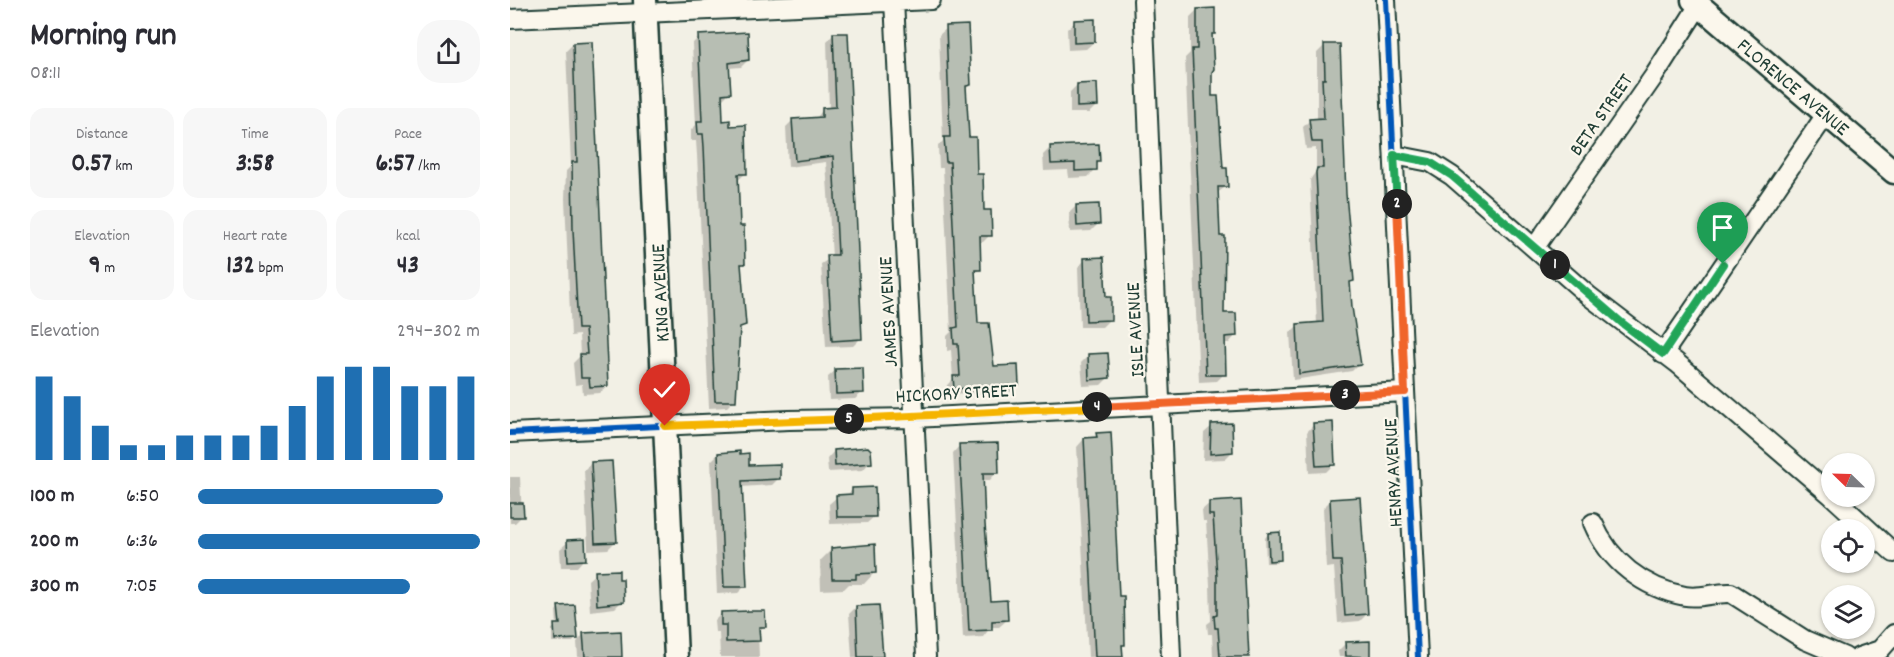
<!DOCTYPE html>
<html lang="en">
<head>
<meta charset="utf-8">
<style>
	:root { --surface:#fff; --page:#f7f7f7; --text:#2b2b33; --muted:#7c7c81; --accent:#1f6fb2 }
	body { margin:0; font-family:Dekko,sans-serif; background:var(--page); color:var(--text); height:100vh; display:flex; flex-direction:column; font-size:22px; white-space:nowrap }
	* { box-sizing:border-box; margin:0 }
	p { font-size:20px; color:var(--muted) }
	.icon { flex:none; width:33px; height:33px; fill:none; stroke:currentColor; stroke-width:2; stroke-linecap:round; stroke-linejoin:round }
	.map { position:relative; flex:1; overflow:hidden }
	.sheet { display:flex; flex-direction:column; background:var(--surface); width:510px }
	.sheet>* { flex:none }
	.needle { width:39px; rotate:293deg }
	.fabs { position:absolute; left:1311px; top:453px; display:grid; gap:12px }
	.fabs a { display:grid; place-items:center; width:54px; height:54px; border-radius:50%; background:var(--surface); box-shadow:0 2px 4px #0004; font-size:30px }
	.pin { position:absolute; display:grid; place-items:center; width:51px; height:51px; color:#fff; margin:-62px -26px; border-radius:50% 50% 50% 0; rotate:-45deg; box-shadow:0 0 6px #0007 }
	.pin .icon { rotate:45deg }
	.km { position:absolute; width:30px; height:30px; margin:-15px; border-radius:50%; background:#222; color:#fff; font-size:16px; line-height:30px; text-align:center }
	.round { display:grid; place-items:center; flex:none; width:63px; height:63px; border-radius:24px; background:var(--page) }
	.head { display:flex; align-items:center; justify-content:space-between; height:102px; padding:0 30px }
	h1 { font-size:33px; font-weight:800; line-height:45px }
	.figures { display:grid; grid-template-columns:repeat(3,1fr); gap:9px; height:102px; padding:6px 30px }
	.figures div { display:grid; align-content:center; border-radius:15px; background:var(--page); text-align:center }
	.figures b { font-size:26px; font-weight:800 }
	.figures small { font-size:16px; font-weight:400 }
	.figures p { font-size:16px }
	.chart { height:168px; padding:12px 30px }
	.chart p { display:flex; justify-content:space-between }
	.chart svg { width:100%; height:108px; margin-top:6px; stroke:var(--accent); stroke-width:6 }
	ul { padding:0 30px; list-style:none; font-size:20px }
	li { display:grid; grid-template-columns:96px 72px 1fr; align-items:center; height:45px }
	li i { height:15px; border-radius:8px; background:var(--accent) }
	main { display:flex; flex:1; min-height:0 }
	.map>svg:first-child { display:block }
	.shadow { fill:#0003 }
	.building { fill:#b7beb3; stroke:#1f3d34; stroke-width:1.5 }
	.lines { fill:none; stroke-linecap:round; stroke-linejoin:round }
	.minor-casing { stroke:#1f3d34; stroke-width:22 }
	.tertiary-casing { stroke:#1f3d34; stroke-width:27 }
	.minor { stroke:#fbf7ec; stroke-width:18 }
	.tertiary { stroke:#fbf7ec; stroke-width:22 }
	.cycleway-casing { stroke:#fbf7ec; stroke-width:10 }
	.cycleway { stroke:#0057b8; stroke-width:6 }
	.split-1-casing { stroke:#fff; stroke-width:12 }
	.split-2-casing { stroke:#fff; stroke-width:12 }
	.split-3-casing { stroke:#fff; stroke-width:12 }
	.split-4-casing { stroke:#fff; stroke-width:12 }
	.split-5-casing { stroke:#fff; stroke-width:12 }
	.split-6-casing { stroke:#fff; stroke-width:12 }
	.split-1 { stroke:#22a559; stroke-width:8 }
	.split-2 { stroke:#22a559; stroke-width:8 }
	.split-3 { stroke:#f0652b; stroke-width:8 }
	.split-4 { stroke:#f0652b; stroke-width:8 }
	.split-5 { stroke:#f5b400; stroke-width:8 }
	.split-6 { stroke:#f5b400; stroke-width:8 }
	.labels { text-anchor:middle; stroke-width:4.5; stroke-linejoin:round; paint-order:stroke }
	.street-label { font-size:20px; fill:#1f3d34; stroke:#fbf7ec }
</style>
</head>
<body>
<main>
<section class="sheet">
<div class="head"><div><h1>Morning run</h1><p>08:11</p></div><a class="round"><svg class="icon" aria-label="share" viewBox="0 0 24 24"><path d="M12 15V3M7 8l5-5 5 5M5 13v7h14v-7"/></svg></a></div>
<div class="figures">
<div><p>Distance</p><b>0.57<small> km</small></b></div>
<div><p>Time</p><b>3:58</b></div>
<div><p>Pace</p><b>6:57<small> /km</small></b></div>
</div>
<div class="figures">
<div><p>Elevation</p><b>9<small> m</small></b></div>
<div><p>Heart rate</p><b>132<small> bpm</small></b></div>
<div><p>kcal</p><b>43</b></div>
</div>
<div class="chart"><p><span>Elevation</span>294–302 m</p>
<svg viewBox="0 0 160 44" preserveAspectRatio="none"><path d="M5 44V10M15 44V18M25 44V30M35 44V38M45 44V38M55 44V34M65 44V34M75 44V34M85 44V30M95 44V22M105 44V10M115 44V6M125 44V6M135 44V14M145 44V14M155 44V10"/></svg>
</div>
<ul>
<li><b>100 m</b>6:50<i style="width:87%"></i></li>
<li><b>200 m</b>6:36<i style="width:100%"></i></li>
<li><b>300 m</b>7:05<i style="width:75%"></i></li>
</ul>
</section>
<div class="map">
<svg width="1384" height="657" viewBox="0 0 1384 657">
	<rect width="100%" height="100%" fill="#f2f0e5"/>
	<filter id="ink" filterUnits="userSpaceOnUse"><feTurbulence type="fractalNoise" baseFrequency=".0167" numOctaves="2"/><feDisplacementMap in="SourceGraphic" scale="12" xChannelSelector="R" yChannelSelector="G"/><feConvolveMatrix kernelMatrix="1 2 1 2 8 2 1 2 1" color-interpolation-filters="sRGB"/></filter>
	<g filter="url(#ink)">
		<path class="shadow" d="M 687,10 L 704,33 L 700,36 L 701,98 L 717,186 L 707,193 L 713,315 L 726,335 L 719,343 L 713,343 L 714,374 L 707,381 L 689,382 L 675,58 L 680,53 L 680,17 Z
			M 565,22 L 584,42 L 576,49 L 558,50 L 557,29 Z
			M 437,28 L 460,85 L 455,89 L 458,139 L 480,235 L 473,242 L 469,242 L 470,269 L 463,275 L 467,325 L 482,367 L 507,385 L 500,392 L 437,395 L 437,385 L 443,379 L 441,350 L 437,351 L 437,336 L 441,332 L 433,168 L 429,168 L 428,146 L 433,141 L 429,35 Z
			M 324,34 L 350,339 L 343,346 L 316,347 L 311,264 L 322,257 L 316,162 L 278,167 L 276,127 L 283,120 L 306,119 L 313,109 L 319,109 L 317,41 Z
			M 189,37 L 238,60 L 231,67 L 218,68 L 219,93 L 212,100 L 212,123 L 235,174 L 227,181 L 228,227 L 234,263 L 229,267 L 234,325 L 228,331 L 224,400 L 217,407 L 199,408 L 187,155 L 186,141 L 181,141 L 181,130 L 186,125 L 182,44 Z
			M 63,44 L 97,386 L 90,393 L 73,394 L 72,384 L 65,385 L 63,363 L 70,356 L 69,335 L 61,336 L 55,199 L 56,171 L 61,166 L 56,51 Z
			M 814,46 L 834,194 L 842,281 L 839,284 L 849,364 L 842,371 L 783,380 L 780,333 L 787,326 L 807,324 L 800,180 L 806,171 L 806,148 L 796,149 L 793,127 L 800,120 L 807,120 L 807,53 Z
			M 567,85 L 586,106 L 579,113 L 560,113 L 560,92 Z
			M 541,147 L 589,161 L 585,170 L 578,177 L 559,178 L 558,170 L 534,171 L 533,155 Z
			M 566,206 L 588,224 L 581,231 L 560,232 L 559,213 Z
			M 575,260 L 595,299 L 599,320 L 592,327 L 570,327 L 568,267 Z
			M 579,355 L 598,378 L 591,385 L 573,386 L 571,363 Z
			M 326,370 L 353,392 L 345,399 L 319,400 L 318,377 Z
			M 804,424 L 823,465 L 816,472 L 799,473 L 797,432 Z
			M 702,426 L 722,452 L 715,459 L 693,460 L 694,433 Z
			M 587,434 L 612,657 L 578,657 L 567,447 L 574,439 L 582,439 Z
			M 450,445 L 487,472 L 480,480 L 472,480 L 480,602 L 497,620 L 489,627 L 481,627 L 473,637 L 453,638 L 443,453 Z
			M 324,451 L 360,462 L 353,470 L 318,472 L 317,459 Z
			M 208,454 L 269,478 L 262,485 L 231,487 L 235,586 L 228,593 L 207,594 L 201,461 Z
			M 81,463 L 105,542 L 98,549 L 78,550 L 74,470 Z
			M 0,477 L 10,477 L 12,516 L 5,523 L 0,523 Z
			M 342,490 L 365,516 L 357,523 L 320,524 L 319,504 L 327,497 L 336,496 Z
			M 821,500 L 857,614 L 850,621 L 828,623 L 824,567 L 816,568 L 813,508 Z
			M 729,502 L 737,657 L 703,657 L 702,634 L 698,634 L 697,624 L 701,621 L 700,585 L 696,521 L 693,521 L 692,510 L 700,503 Z
			M 758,534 L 770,559 L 766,563 L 756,563 L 755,538 Z
			M 58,542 L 74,559 L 67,567 L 51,567 L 50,549 Z
			M 321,550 L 365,572 L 354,584 L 339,584 L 334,589 L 311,590 L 310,561 Z
			M 86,573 L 108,580 L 112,601 L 105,608 L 80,611 L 78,580 Z
			M 49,607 L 66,638 L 63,642 L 42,642 L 42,629 L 47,626 L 46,611 Z
			M 346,607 L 371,657 L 342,657 L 339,614 Z
			M 211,614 L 254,626 L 248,633 L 249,657 L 210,657 L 209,632 L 205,632 L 204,621 Z
			M 74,634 L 111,657 L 68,657 L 67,642 Z
			M 858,642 L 858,657 L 829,657 L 828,651 L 836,643 Z"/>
		<path class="building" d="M 705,8 L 705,34 L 702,34 L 704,69 L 702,72 L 702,96 L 708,96 L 713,168 L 717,168 L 718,187 L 708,187 L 710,236 L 715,236 L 714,313 L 726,313 L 727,336 L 715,337 L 716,375 L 696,375 L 682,49 L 687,49 L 687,9 Z
			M 585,19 L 585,42 L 564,43 L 564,20 Z
			M 458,25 L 461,85 L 456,86 L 459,137 L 466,137 L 467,174 L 473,174 L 474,210 L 481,210 L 482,236 L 470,236 L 471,270 L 465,270 L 468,323 L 479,323 L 484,366 L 508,365 L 509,385 L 444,389 L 443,376 L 450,376 L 448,344 L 444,344 L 443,328 L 448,327 L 440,162 L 436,162 L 434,137 L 440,137 L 436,26 Z
			M 238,32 L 239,60 L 219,63 L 221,93 L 212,94 L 213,121 L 220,120 L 220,126 L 236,125 L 237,174 L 228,174 L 230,226 L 234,226 L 235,264 L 231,264 L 236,325 L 230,327 L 226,401 L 205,401 L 194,147 L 193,134 L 188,134 L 187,121 L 192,121 L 188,35 Z
			M 323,33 L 338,33 L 352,339 L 322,341 L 317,255 L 328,255 L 323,156 L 285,161 L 282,119 L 312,117 L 312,108 L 326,107 Z
			M 82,42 L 98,386 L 80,387 L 79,378 L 71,378 L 70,354 L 77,354 L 75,329 L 68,329 L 63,230 L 62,162 L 67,162 L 63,43 Z
			M 814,44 L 830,44 L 836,194 L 844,281 L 840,282 L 842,307 L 851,365 L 789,374 L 787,324 L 813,322 L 806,172 L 807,168 L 813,168 L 812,142 L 802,142 L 799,119 L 814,118 L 812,79 L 815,79 Z
			M 587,83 L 588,106 L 567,107 L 567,84 Z
			M 589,144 L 590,162 L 587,162 L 587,170 L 565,171 L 565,163 L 541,164 L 540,146 Z
			M 589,204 L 590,224 L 567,226 L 566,205 Z
			M 594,257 L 596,297 L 601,297 L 601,320 L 576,321 L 574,258 Z
			M 598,353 L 600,378 L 579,380 L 578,354 Z
			M 353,368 L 354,393 L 326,394 L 325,369 Z
			M 823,422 L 825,465 L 806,466 L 803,423 Z
			M 722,423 L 723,452 L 700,454 L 701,424 Z
			M 601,432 L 609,596 L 614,596 L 615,645 L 612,645 L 613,657 L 585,657 L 574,438 L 587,437 L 586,433 Z
			M 488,443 L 489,473 L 473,473 L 475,524 L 481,601 L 497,600 L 498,620 L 482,621 L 482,630 L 459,631 L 449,444 Z
			M 358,447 L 361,450 L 362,463 L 325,466 L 324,450 Z
			M 230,451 L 230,454 L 239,453 L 239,465 L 270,464 L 270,479 L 232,481 L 237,587 L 214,587 L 208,453 Z
			M 102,461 L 107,542 L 85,543 L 81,462 Z
			M 365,487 L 366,517 L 327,517 L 326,495 L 342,494 L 342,488 Z
			M 850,497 L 858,614 L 835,616 L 831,561 L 823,561 L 820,499 Z
			M 731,500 L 739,657 L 710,657 L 708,628 L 705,628 L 704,616 L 707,615 L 707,577 L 703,515 L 699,515 L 699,502 Z
			M 0,503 L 13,503 L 14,517 L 0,517 Z
			M 770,532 L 771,560 L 759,561 L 758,533 Z
			M 75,539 L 76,560 L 58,561 L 57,540 Z
			M 365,544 L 366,573 L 346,574 L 346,579 L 322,579 L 321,548 Z
			M 109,570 L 109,579 L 113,579 L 114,602 L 87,605 L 85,571 Z
			M 65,605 L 68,639 L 45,640 L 44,624 L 50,624 L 48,606 Z
			M 369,605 L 373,657 L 348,657 L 346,606 Z
			M 239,611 L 255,611 L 256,627 L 249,627 L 250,641 L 216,642 L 216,625 L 211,625 L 211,612 Z
			M 111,631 L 112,657 L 75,657 L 73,633 Z
			M 860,641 L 860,657 L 836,656 L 835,642 Z"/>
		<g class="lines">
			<defs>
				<path id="minor" d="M 384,0 L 416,657
					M 633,0 L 661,657
					M 876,0 L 908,657
					M 0,19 L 421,0
					M 884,155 L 920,162 L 942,176 L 1079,296 L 1167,363 L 1322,496
					M 1025,247 L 1144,76 L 1189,5
					M 1153,354 L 1317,113
					M 0,433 L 279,420 L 404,418 L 895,392
					M 1322,496 L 1384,553
					M 1083,523 C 1099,561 1133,588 1175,596 C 1191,599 1205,592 1221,593 L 1295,640 L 1335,657
					M 1349,657 L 1370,650 L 1384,634"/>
				<path id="tertiary" d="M 135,0 L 166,657
					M 1183,0 L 1384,172"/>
			</defs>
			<use href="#minor" class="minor-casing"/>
			<use href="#tertiary" class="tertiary-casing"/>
			<use href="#minor" class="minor"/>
			<use href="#tertiary" class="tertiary"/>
			<defs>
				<path id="cycleway" d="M 876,0 L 908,657
					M 0,433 L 279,420 L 404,418 L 895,392"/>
			</defs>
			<use href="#cycleway" class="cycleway-casing"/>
			<use href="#cycleway" class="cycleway"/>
		</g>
	</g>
	<g class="lines" filter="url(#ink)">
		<defs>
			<path id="split-1" d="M 1045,265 L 1112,323 L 1153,354 L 1213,264"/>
			<path id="split-2" d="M 887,204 L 884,155 L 920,162 L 942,176 L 1045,265"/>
			<path id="split-3" d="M 835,395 L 895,392 L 887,204"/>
			<path id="split-4" d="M 587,407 L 835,395"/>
			<path id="split-5" d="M 339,419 L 587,407"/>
			<path id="split-6" d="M 155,426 L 339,419"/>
		</defs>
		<use href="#split-1" class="split-1-casing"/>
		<use href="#split-2" class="split-2-casing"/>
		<use href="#split-3" class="split-3-casing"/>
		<use href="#split-4" class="split-4-casing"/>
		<use href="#split-5" class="split-5-casing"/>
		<use href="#split-6" class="split-6-casing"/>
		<use href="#split-1" class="split-1"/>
		<use href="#split-2" class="split-2"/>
		<use href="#split-3" class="split-3"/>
		<use href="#split-4" class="split-4"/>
		<use href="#split-5" class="split-5"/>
		<use href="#split-6" class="split-6"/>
	</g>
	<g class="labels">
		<g class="street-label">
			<text transform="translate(1284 86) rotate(40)" y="7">FLORENCE AVENUE</text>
			<text transform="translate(1090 114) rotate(-55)" y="7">BETA STREET</text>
			<text transform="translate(149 293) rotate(-93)" y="7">KING AVENUE</text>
			<text transform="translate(377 312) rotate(-93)" y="7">JAMES AVENUE</text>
			<text transform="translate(624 330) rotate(-93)" y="7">ISLE AVENUE</text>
			<text transform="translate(446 392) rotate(-3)" y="7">HICKORY STREET</text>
			<text transform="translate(882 473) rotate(-93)" y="7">HENRY AVENUE</text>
		</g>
	</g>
</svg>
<div class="fabs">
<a><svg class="needle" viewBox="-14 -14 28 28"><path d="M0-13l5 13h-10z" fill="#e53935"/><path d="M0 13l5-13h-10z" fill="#7c7c81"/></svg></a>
<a><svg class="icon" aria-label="locate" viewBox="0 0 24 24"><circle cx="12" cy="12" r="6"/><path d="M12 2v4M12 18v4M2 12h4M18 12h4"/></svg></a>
<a><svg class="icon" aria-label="layers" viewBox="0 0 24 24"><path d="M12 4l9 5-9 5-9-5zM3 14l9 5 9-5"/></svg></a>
</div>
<div class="pin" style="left:1213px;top:264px;background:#1e9e55"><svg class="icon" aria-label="arrive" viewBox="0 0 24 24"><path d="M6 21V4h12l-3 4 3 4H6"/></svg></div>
<div class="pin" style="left:155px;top:426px;background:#d93025"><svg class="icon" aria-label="check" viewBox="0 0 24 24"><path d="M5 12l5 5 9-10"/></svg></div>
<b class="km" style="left:1045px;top:265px">1</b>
<b class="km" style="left:887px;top:204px">2</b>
<b class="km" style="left:835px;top:395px">3</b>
<b class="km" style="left:587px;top:407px">4</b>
<b class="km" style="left:339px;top:419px">5</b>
</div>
</main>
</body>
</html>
